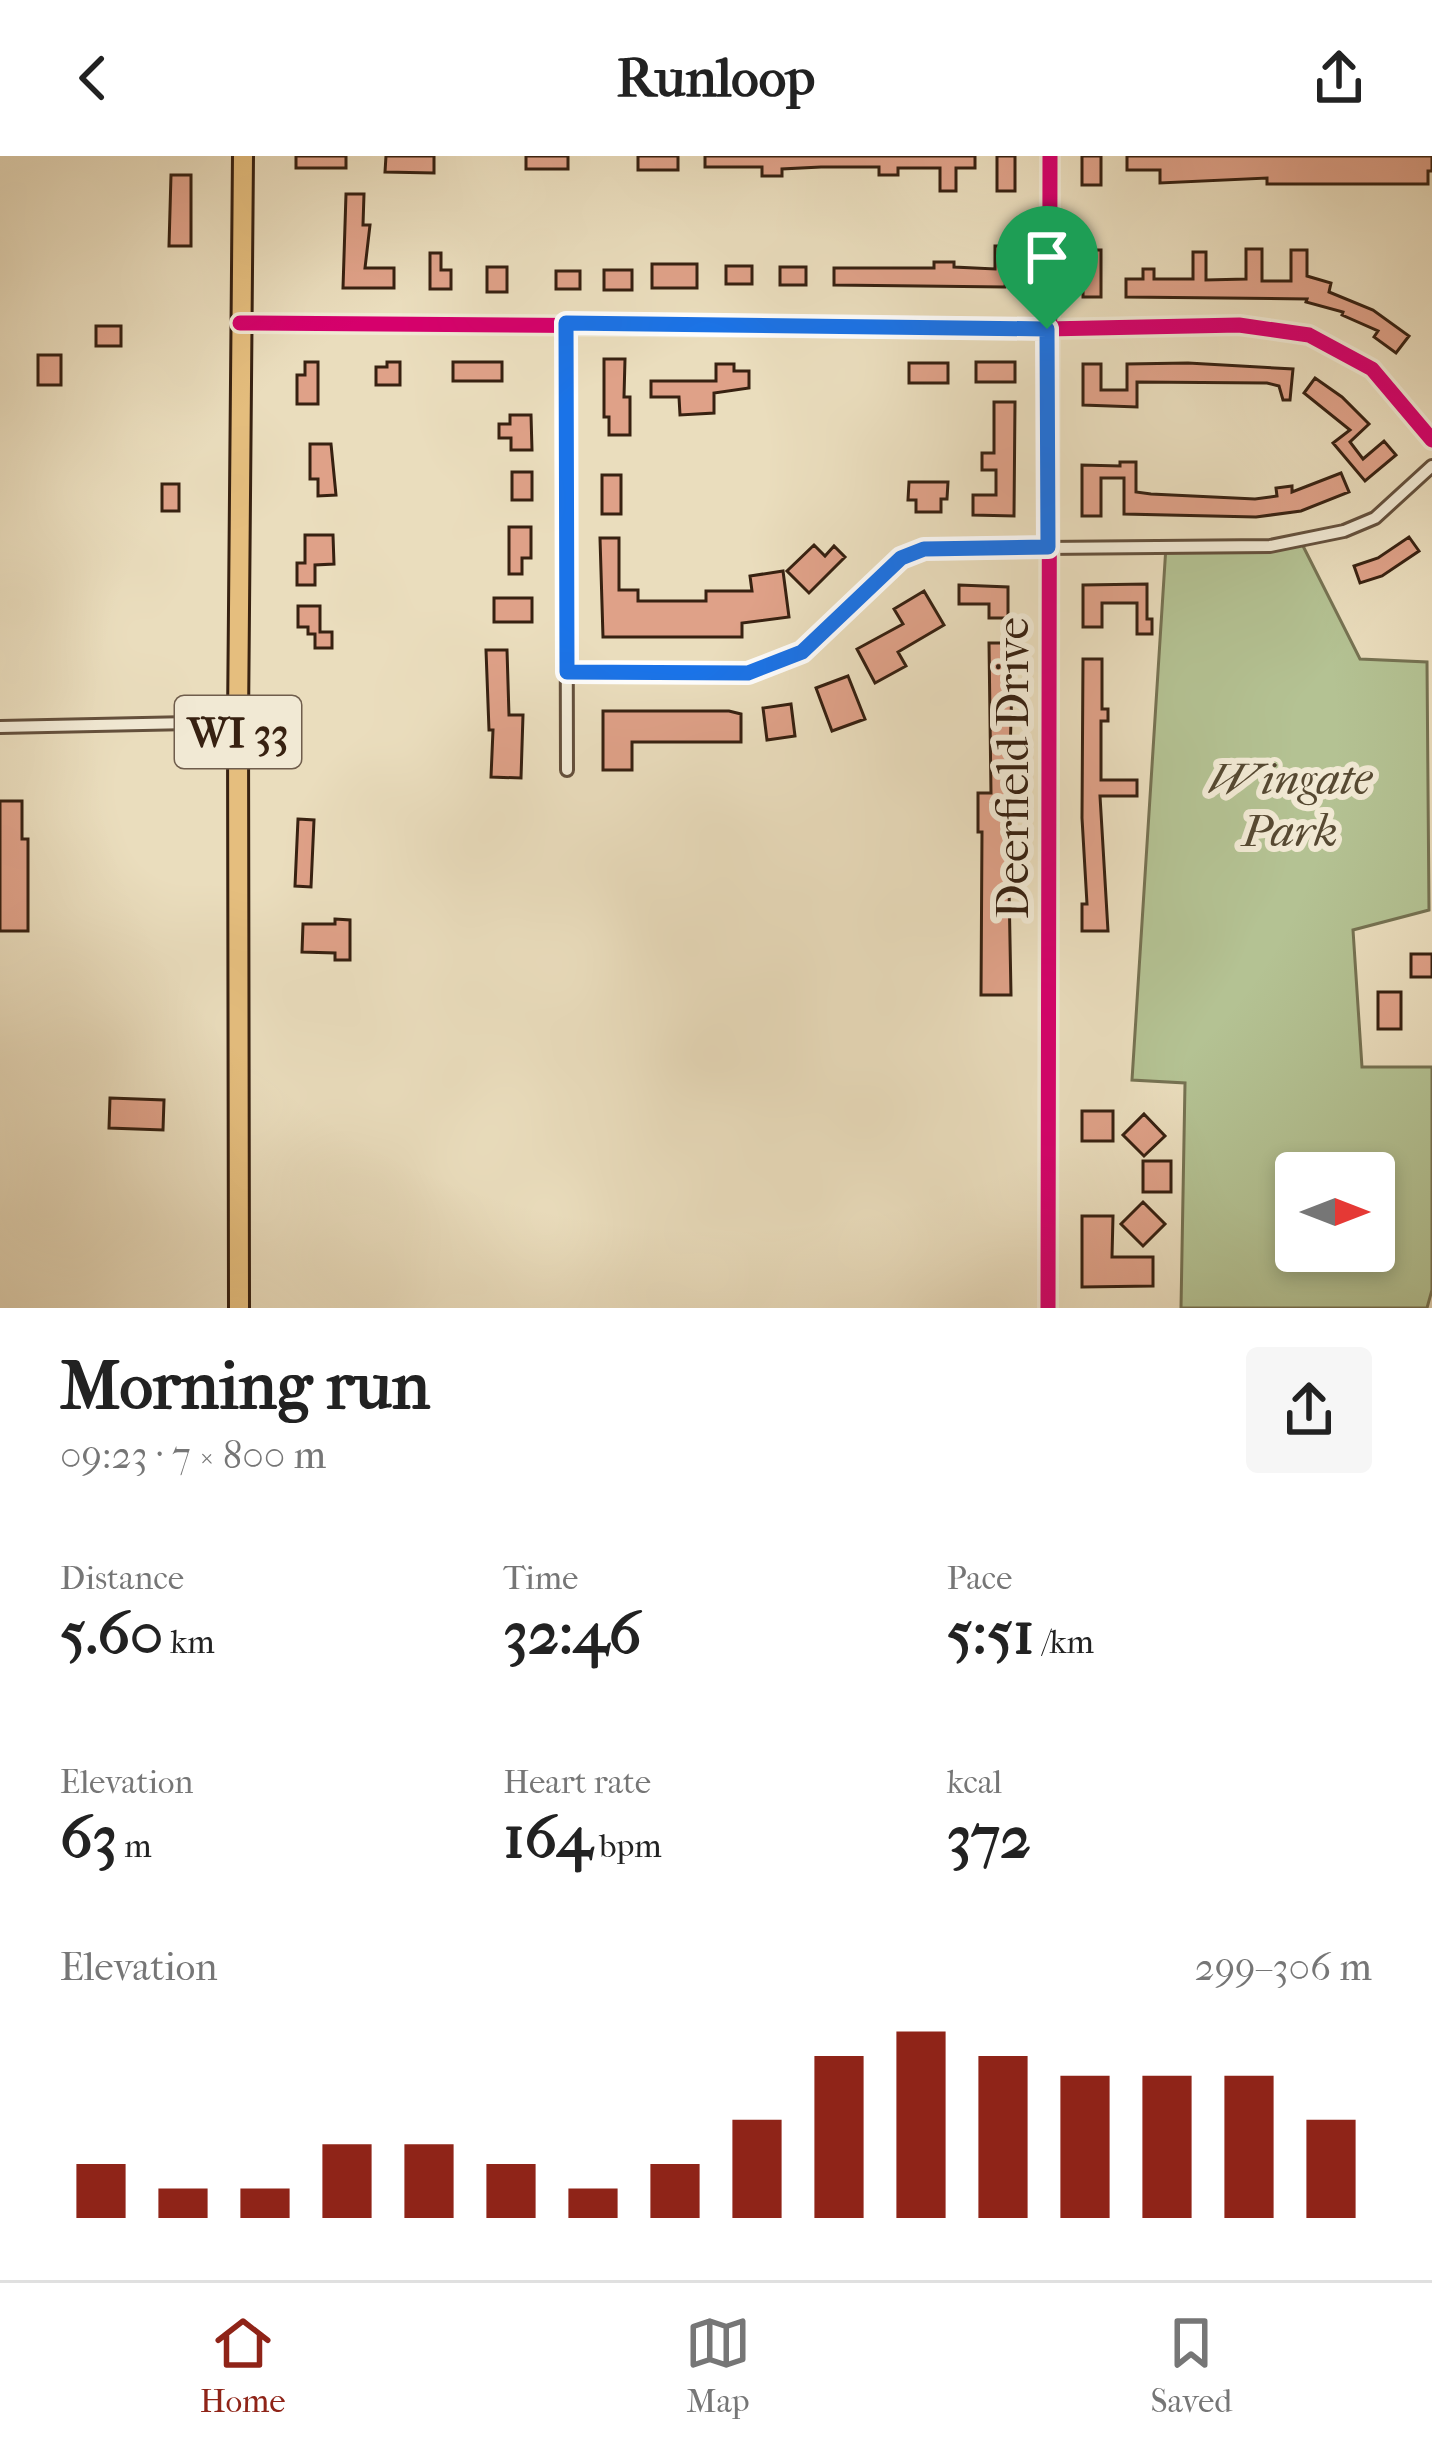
<!DOCTYPE html>
<html lang="en">
<head>
<meta charset="utf-8">
<style>
	:root { --surface:#fff; --page:#f6f6f6; --text:#222; --muted:#767676; --line:#e0e0e0; --accent:#8f2418 }
	body { margin:0; font-family:"IM FELL French Canon",serif; background:var(--page); color:var(--text); height:100vh; display:flex; flex-direction:column; font-size:45px; white-space:nowrap }
	* { box-sizing:border-box; margin:0 }
	p { font-size:39px; color:var(--muted) }
	.icon { flex:none; width:66px; height:66px; fill:none; stroke:currentColor; stroke-width:2; stroke-linecap:round; stroke-linejoin:round }
	.map { position:relative; height:1152px; overflow:hidden }
	.drawer { display:flex; flex-direction:column; background:var(--surface); flex:1 }
	.drawer>* { flex:none }
	.needle { width:78px; rotate:90deg }
	.tools { position:absolute; left:1275px; top:996px; display:grid; gap:24px }
	.tools a { display:grid; place-items:center; width:120px; height:120px; border-radius:12px; background:var(--surface); box-shadow:0 6px 18px #0003; font-size:60px }
	.pin { position:absolute; display:grid; place-items:center; width:102px; height:102px; color:#fff; margin:-123px -51px; border-radius:50% 50% 50% 0; rotate:-45deg; box-shadow:0 0 12px #0007 }
	.pin .icon { rotate:45deg }
	.round { display:grid; place-items:center; flex:none; width:126px; height:126px; border-radius:12px; background:var(--page) }
	.head { display:flex; align-items:center; justify-content:space-between; height:204px; padding:0 60px }
	h1 { font-size:66px; font-weight:700; line-height:90px }
	.stats { display:grid; grid-template-columns:repeat(3,1fr); gap:18px; height:204px; padding:12px 60px }
	.stats div { display:grid; align-content:center }
	.stats b { font-size:60px; font-weight:700 }
	.stats small { font-size:33px; font-weight:400 }
	.stats p { font-size:33px }
	.chart { height:336px; padding:24px 60px }
	.chart p { display:flex; justify-content:space-between }
	.chart svg { width:100%; height:216px; margin-top:12px; stroke:var(--accent); stroke-width:6 }
	header { display:flex; justify-content:space-between; align-items:center; height:156px; padding:0 60px; background:var(--surface); font-size:54px; font-weight:700 }
	.menu { display:flex; justify-content:space-around; align-items:center; height:168px; border-top:3px solid var(--line); background:var(--surface); font-size:33px; color:var(--muted) }
	.menu a { display:grid; justify-items:center; gap:6px }
	.menu .on { color:var(--accent) }
	.map>svg:first-child { display:block }
	.green { fill:#b4c293; stroke:#767252; stroke-width:3; fill-rule:evenodd }
	.building { fill:#dfa188; stroke:#372111; stroke-width:3 }
	.lines { fill:none; stroke-linecap:round; stroke-linejoin:round }
	.minor-casing { stroke:#64503c; stroke-width:16 }
	.primary-casing { stroke:#372111; stroke-width:24 }
	.minor { stroke:#f1e9d4; stroke-width:10 }
	.primary { stroke:#e5be7e; stroke-width:18 }
	.cycleway-casing { stroke:#f1e9d4; stroke-width:22 }
	.cycleway { stroke:#d6006c; stroke-width:15 }
	.route-casing { stroke:#fff; stroke-width:24 }
	.route { stroke:#1a73e8; stroke-width:15 }
	.labels { text-anchor:middle; stroke-width:12; stroke-linejoin:round; paint-order:stroke }
	.shield { fill:#f1e9d4; stroke:#6f5d4c; stroke-width:3 }
	.shield-label { font-size:42px; font-weight:bold; fill:#372111 }
	.street-label { font-size:45px; fill:#372111; stroke:#f1e9d4 }
	.park-label { font-size:45px; font-style:italic; fill:#564932; stroke:#f1e9d4 }
</style>
</head>
<body>
<header><svg class="icon" aria-label="back" viewBox="0 0 24 24"><path d="M15 5l-7 7 7 7"/></svg>Runloop<svg class="icon" aria-label="share" viewBox="0 0 24 24"><path d="M12 15V3M7 8l5-5 5 5M5 13v7h14v-7"/></svg></header>
<div class="map">
<svg width="1432" height="1152" viewBox="0 0 1432 1152">
	<rect width="100%" height="100%" fill="#eaddbd"/>
	<filter id="stains"><feTurbulence type="fractalNoise" baseFrequency=".00167" numOctaves="4"/><feColorMatrix values="0 0 0 0 .2 0 0 0 0 .09 0 0 0 0 .02 0 0 0 .5 -.17"/></filter>
	<radialGradient id="worn" r=".72"><stop offset=".6" stop-color="#630" stop-opacity="0"/><stop offset="1" stop-color="#630" stop-opacity=".3"/></radialGradient>
	<path class="green" d="M 1301,386 L 1360,503 L 1427,506 L 1429,754 L 1353,774 L 1362,911 L 1432,911 L 1432,1134 L 1427,1152 L 1181,1152 L 1185,927 L 1132,924 L 1166,390 ZM 1296,1017 L 1374,1017 L 1374,1095 L 1296,1095 Z"/>
	<path class="building" d="M 296,0 L 346,0 L 346,12 L 296,12 Z
		M 386,0 L 434,0 L 434,17 L 385,16 Z
		M 526,0 L 568,0 L 568,13 L 526,13 Z
		M 638,0 L 678,0 L 678,14 L 638,14 Z
		M 705,0 L 975,0 L 975,12 L 956,12 L 956,35 L 940,35 L 940,12 L 898,12 L 898,19 L 879,19 L 879,11 L 821,11 L 782,13 L 782,20 L 762,20 L 762,11 L 705,11 Z
		M 997,0 L 1015,0 L 1015,35 L 997,35 Z
		M 1082,0 L 1101,0 L 1101,29 L 1082,29 Z
		M 1127,0 L 1432,0 L 1432,15 L 1428,15 L 1428,28 L 1267,28 L 1267,22 L 1160,27 L 1160,14 L 1127,14 Z
		M 171,19 L 191,19 L 191,90 L 169,90 Z
		M 346,38 L 364,38 L 363,69 L 370,69 L 365,112 L 394,112 L 394,132 L 343,132 Z
		M 995,90 L 1009,90 L 1005,131 L 834,129 L 834,112 L 934,112 L 934,106 L 954,106 L 954,111 L 995,113 Z
		M 1246,93 L 1262,93 L 1262,125 L 1291,125 L 1291,94 L 1307,94 L 1307,120 L 1331,127 L 1329,136 L 1373,154 L 1409,180 L 1396,197 L 1374,181 L 1378,175 L 1342,159 L 1343,156 L 1306,146 L 1307,143 L 1126,141 L 1126,123 L 1143,123 L 1143,113 L 1154,113 L 1154,123 L 1193,123 L 1193,96 L 1206,96 L 1206,124 L 1246,123 Z
		M 1083,94 L 1101,94 L 1101,141 L 1083,141 Z
		M 430,97 L 441,97 L 441,114 L 451,114 L 451,133 L 430,133 Z
		M 652,108 L 697,108 L 697,132 L 652,132 Z
		M 726,110 L 752,110 L 752,128 L 726,128 Z
		M 487,111 L 507,111 L 507,136 L 487,136 Z
		M 780,111 L 806,111 L 806,129 L 780,129 Z
		M 604,114 L 632,114 L 632,134 L 604,134 Z
		M 556,115 L 580,115 L 580,133 L 556,133 Z
		M 96,170 L 121,170 L 121,190 L 96,190 Z
		M 38,199 L 61,199 L 61,229 L 38,229 Z
		M 604,203 L 625,203 L 624,241 L 630,241 L 630,279 L 609,279 L 609,261 L 604,261 Z
		M 305,206 L 318,206 L 318,248 L 297,248 L 297,219 L 305,219 Z
		M 387,206 L 400,206 L 400,229 L 376,229 L 376,211 L 387,211 Z
		M 453,206 L 502,206 L 502,225 L 453,225 Z
		M 976,206 L 1015,206 L 1015,226 L 976,226 Z
		M 909,207 L 948,207 L 948,227 L 909,227 Z
		M 1188,207 L 1293,213 L 1290,244 L 1283,244 L 1279,230 L 1267,227 L 1137,226 L 1137,251 L 1083,249 L 1083,208 L 1101,208 L 1101,234 L 1127,234 L 1127,208 Z
		M 716,208 L 734,208 L 734,215 L 749,215 L 749,232 L 714,237 L 714,257 L 680,259 L 679,241 L 651,241 L 651,225 L 716,225 Z
		M 1315,222 L 1342,241 L 1369,268 L 1350,286 L 1363,303 L 1384,285 L 1396,299 L 1365,325 L 1333,287 L 1350,274 L 1304,237 Z
		M 994,246 L 1015,246 L 1014,360 L 973,359 L 973,339 L 996,339 L 996,314 L 982,314 L 982,297 L 994,297 Z
		M 510,259 L 531,259 L 532,294 L 511,294 L 511,282 L 499,282 L 499,268 L 510,268 Z
		M 310,288 L 331,288 L 336,339 L 318,340 L 318,323 L 310,323 Z
		M 1120,306 L 1136,306 L 1136,336 L 1151,338 L 1255,343 L 1277,340 L 1276,332 L 1292,330 L 1292,336 L 1341,317 L 1349,336 L 1301,355 L 1256,361 L 1124,358 L 1124,322 L 1101,322 L 1101,360 L 1082,360 L 1082,309 L 1120,310 Z
		M 512,316 L 532,316 L 532,344 L 512,344 Z
		M 602,319 L 621,319 L 621,358 L 602,358 Z
		M 909,326 L 948,326 L 947,343 L 941,343 L 941,356 L 916,356 L 916,344 L 908,344 Z
		M 162,328 L 179,328 L 179,355 L 162,355 Z
		M 509,371 L 531,371 L 531,402 L 522,402 L 522,418 L 509,418 Z
		M 305,379 L 333,379 L 334,408 L 315,409 L 315,429 L 297,429 L 297,407 L 305,407 Z
		M 1409,381 L 1419,395 L 1382,420 L 1360,427 L 1354,410 L 1378,402 Z
		M 600,382 L 619,382 L 619,434 L 638,434 L 638,445 L 706,445 L 706,435 L 752,435 L 750,420 L 783,415 L 789,461 L 742,467 L 742,481 L 603,481 Z
		M 814,389 L 825,400 L 834,390 L 845,401 L 809,437 L 787,415 Z
		M 1147,428 L 1147,463 L 1152,463 L 1152,478 L 1137,478 L 1137,447 L 1102,447 L 1102,471 L 1083,471 L 1083,429 Z
		M 959,429 L 1008,431 L 1008,462 L 989,462 L 989,448 L 959,448 Z
		M 924,435 L 944,469 L 898,496 L 906,510 L 875,527 L 857,493 L 903,468 L 894,453 Z
		M 494,442 L 532,442 L 532,466 L 494,466 Z
		M 298,450 L 320,450 L 320,476 L 332,476 L 332,492 L 315,492 L 315,478 L 308,478 L 308,471 L 298,471 Z
		M 989,487 L 1013,487 L 1008,676 L 1011,839 L 981,839 L 982,676 L 978,676 L 978,637 L 991,637 Z
		M 486,494 L 507,494 L 509,559 L 523,559 L 521,622 L 491,621 L 493,574 L 489,574 Z
		M 1083,503 L 1102,503 L 1102,553 L 1108,553 L 1108,565 L 1101,565 L 1101,624 L 1137,624 L 1137,640 L 1100,640 L 1108,775 L 1082,775 L 1082,748 L 1087,748 L 1082,662 Z
		M 848,520 L 865,563 L 832,575 L 816,532 Z
		M 791,548 L 795,580 L 767,584 L 763,552 Z
		M 603,555 L 729,555 L 741,558 L 741,586 L 632,586 L 632,614 L 603,614 Z
		M 0,645 L 22,645 L 22,683 L 28,683 L 28,775 L 0,775 Z
		M 298,663 L 314,664 L 311,731 L 295,730 Z
		M 335,763 L 350,764 L 350,804 L 335,804 L 335,797 L 302,796 L 303,768 L 335,768 Z
		M 1411,798 L 1432,798 L 1432,821 L 1411,821 Z
		M 1378,836 L 1401,836 L 1401,873 L 1378,873 Z
		M 110,942 L 164,944 L 163,974 L 109,972 Z
		M 1082,955 L 1113,955 L 1113,985 L 1082,985 Z
		M 1144,958 L 1165,980 L 1144,1000 L 1123,979 Z
		M 1143,1005 L 1171,1005 L 1171,1036 L 1143,1036 Z
		M 1143,1046 L 1165,1068 L 1143,1090 L 1121,1068 Z
		M 1082,1060 L 1113,1060 L 1112,1101 L 1153,1101 L 1153,1130 L 1082,1131 Z"/>
	<g class="lines">
		<defs>
			<path id="minor" d="M 240,167 L 1047,173 L 1239,169 L 1309,179 L 1372,213 L 1432,284
				M 566,167 L 567,614
				M 567,516 C 627,516 758,530 805,494 C 847,461 871,412 924,393 L 1270,390 L 1344,375 L 1375,362 L 1432,310
				M 0,571 L 238,566
				M 1048,1152 L 1050,0"/>
			<path id="primary" d="M 239,1152 L 238,566 L 243,0"/>
		</defs>
		<use href="#minor" class="minor-casing"/>
		<use href="#primary" class="primary-casing"/>
		<use href="#minor" class="minor"/>
		<use href="#primary" class="primary"/>
		<defs>
			<path id="cycleway" d="M 240,167 L 1047,173 L 1239,169 L 1309,179 L 1372,213 L 1432,284
				M 1048,1152 L 1050,0"/>
		</defs>
		<use href="#cycleway" class="cycleway-casing"/>
		<use href="#cycleway" class="cycleway"/>
	</g>
	<g class="lines">
		<defs>
			<path id="route" d="M 566,167 L 1047,173 L 1048,391 L 924,393 L 901,402 L 802,496 L 748,517 L 567,516 Z"/>
		</defs>
		<use href="#route" class="route-casing"/>
		<use href="#route" class="route"/>
	</g>
	<g class="labels">
		<rect class="shield" x="175" y="540" width="126" height="72" rx="9"/>
		<g class="shield-label">
			<text x="238" y="591">WI 33</text>
		</g>
		<g class="street-label">
			<text transform="translate(1012 612) rotate(-90)" y="16">Deerfield Drive</text>
		</g>
		<g class="park-label">
			<text x="1290" y="638">Wingate<tspan x="1290" dy="52">Park</tspan></text>
		</g>
	</g>
	<rect width="100%" height="100%" filter="url(#stains)"/>
	<rect width="100%" height="100%" fill="url(#worn)"/>
</svg>
<div class="tools">
<a><svg class="needle" viewBox="-14 -14 28 28"><path d="M0-13l5 13h-10z" fill="#e53935"/><path d="M0 13l5-13h-10z" fill="#767676"/></svg></a>
</div>
<div class="pin" style="left:1047px;top:173px;background:#1e9e55"><svg class="icon" aria-label="arrive" viewBox="0 0 24 24"><path d="M6 21V4h12l-3 4 3 4H6"/></svg></div>
</div>
<section class="drawer">
<div class="head"><div><h1>Morning run</h1><p>09:23 · 7 × 800 m</p></div><a class="round"><svg class="icon" aria-label="share" viewBox="0 0 24 24"><path d="M12 15V3M7 8l5-5 5 5M5 13v7h14v-7"/></svg></a></div>
<div class="stats">
<div><p>Distance</p><b>5.60<small> km</small></b></div>
<div><p>Time</p><b>32:46</b></div>
<div><p>Pace</p><b>5:51<small> /km</small></b></div>
</div>
<div class="stats">
<div><p>Elevation</p><b>63<small> m</small></b></div>
<div><p>Heart rate</p><b>164<small> bpm</small></b></div>
<div><p>kcal</p><b>372</b></div>
</div>
<div class="chart"><p><span>Elevation</span>299–306 m</p>
<svg viewBox="0 0 160 44" preserveAspectRatio="none"><path d="M5 44V33M15 44V38M25 44V38M35 44V29M45 44V29M55 44V33M65 44V38M75 44V33M85 44V24M95 44V11M105 44V6M115 44V11M125 44V15M135 44V15M145 44V15M155 44V24"/></svg>
</div>
</section>
<nav class="menu">
<a class="on"><svg class="icon" aria-label="home" viewBox="0 0 24 24"><path d="M3 11l9-7 9 7M6 9v11h12V9"/></svg>Home</a>
<a><svg class="icon" aria-label="map" viewBox="0 0 24 24"><path d="M3 6l6-2 6 2 6-2v14l-6 2-6-2-6 2zM9 4v14M15 6v14"/></svg>Map</a>
<a><svg class="icon" aria-label="saved" viewBox="0 0 24 24"><path d="M7 4h10v16l-5-4-5 4z"/></svg>Saved</a>
</nav>
</body>
</html>
